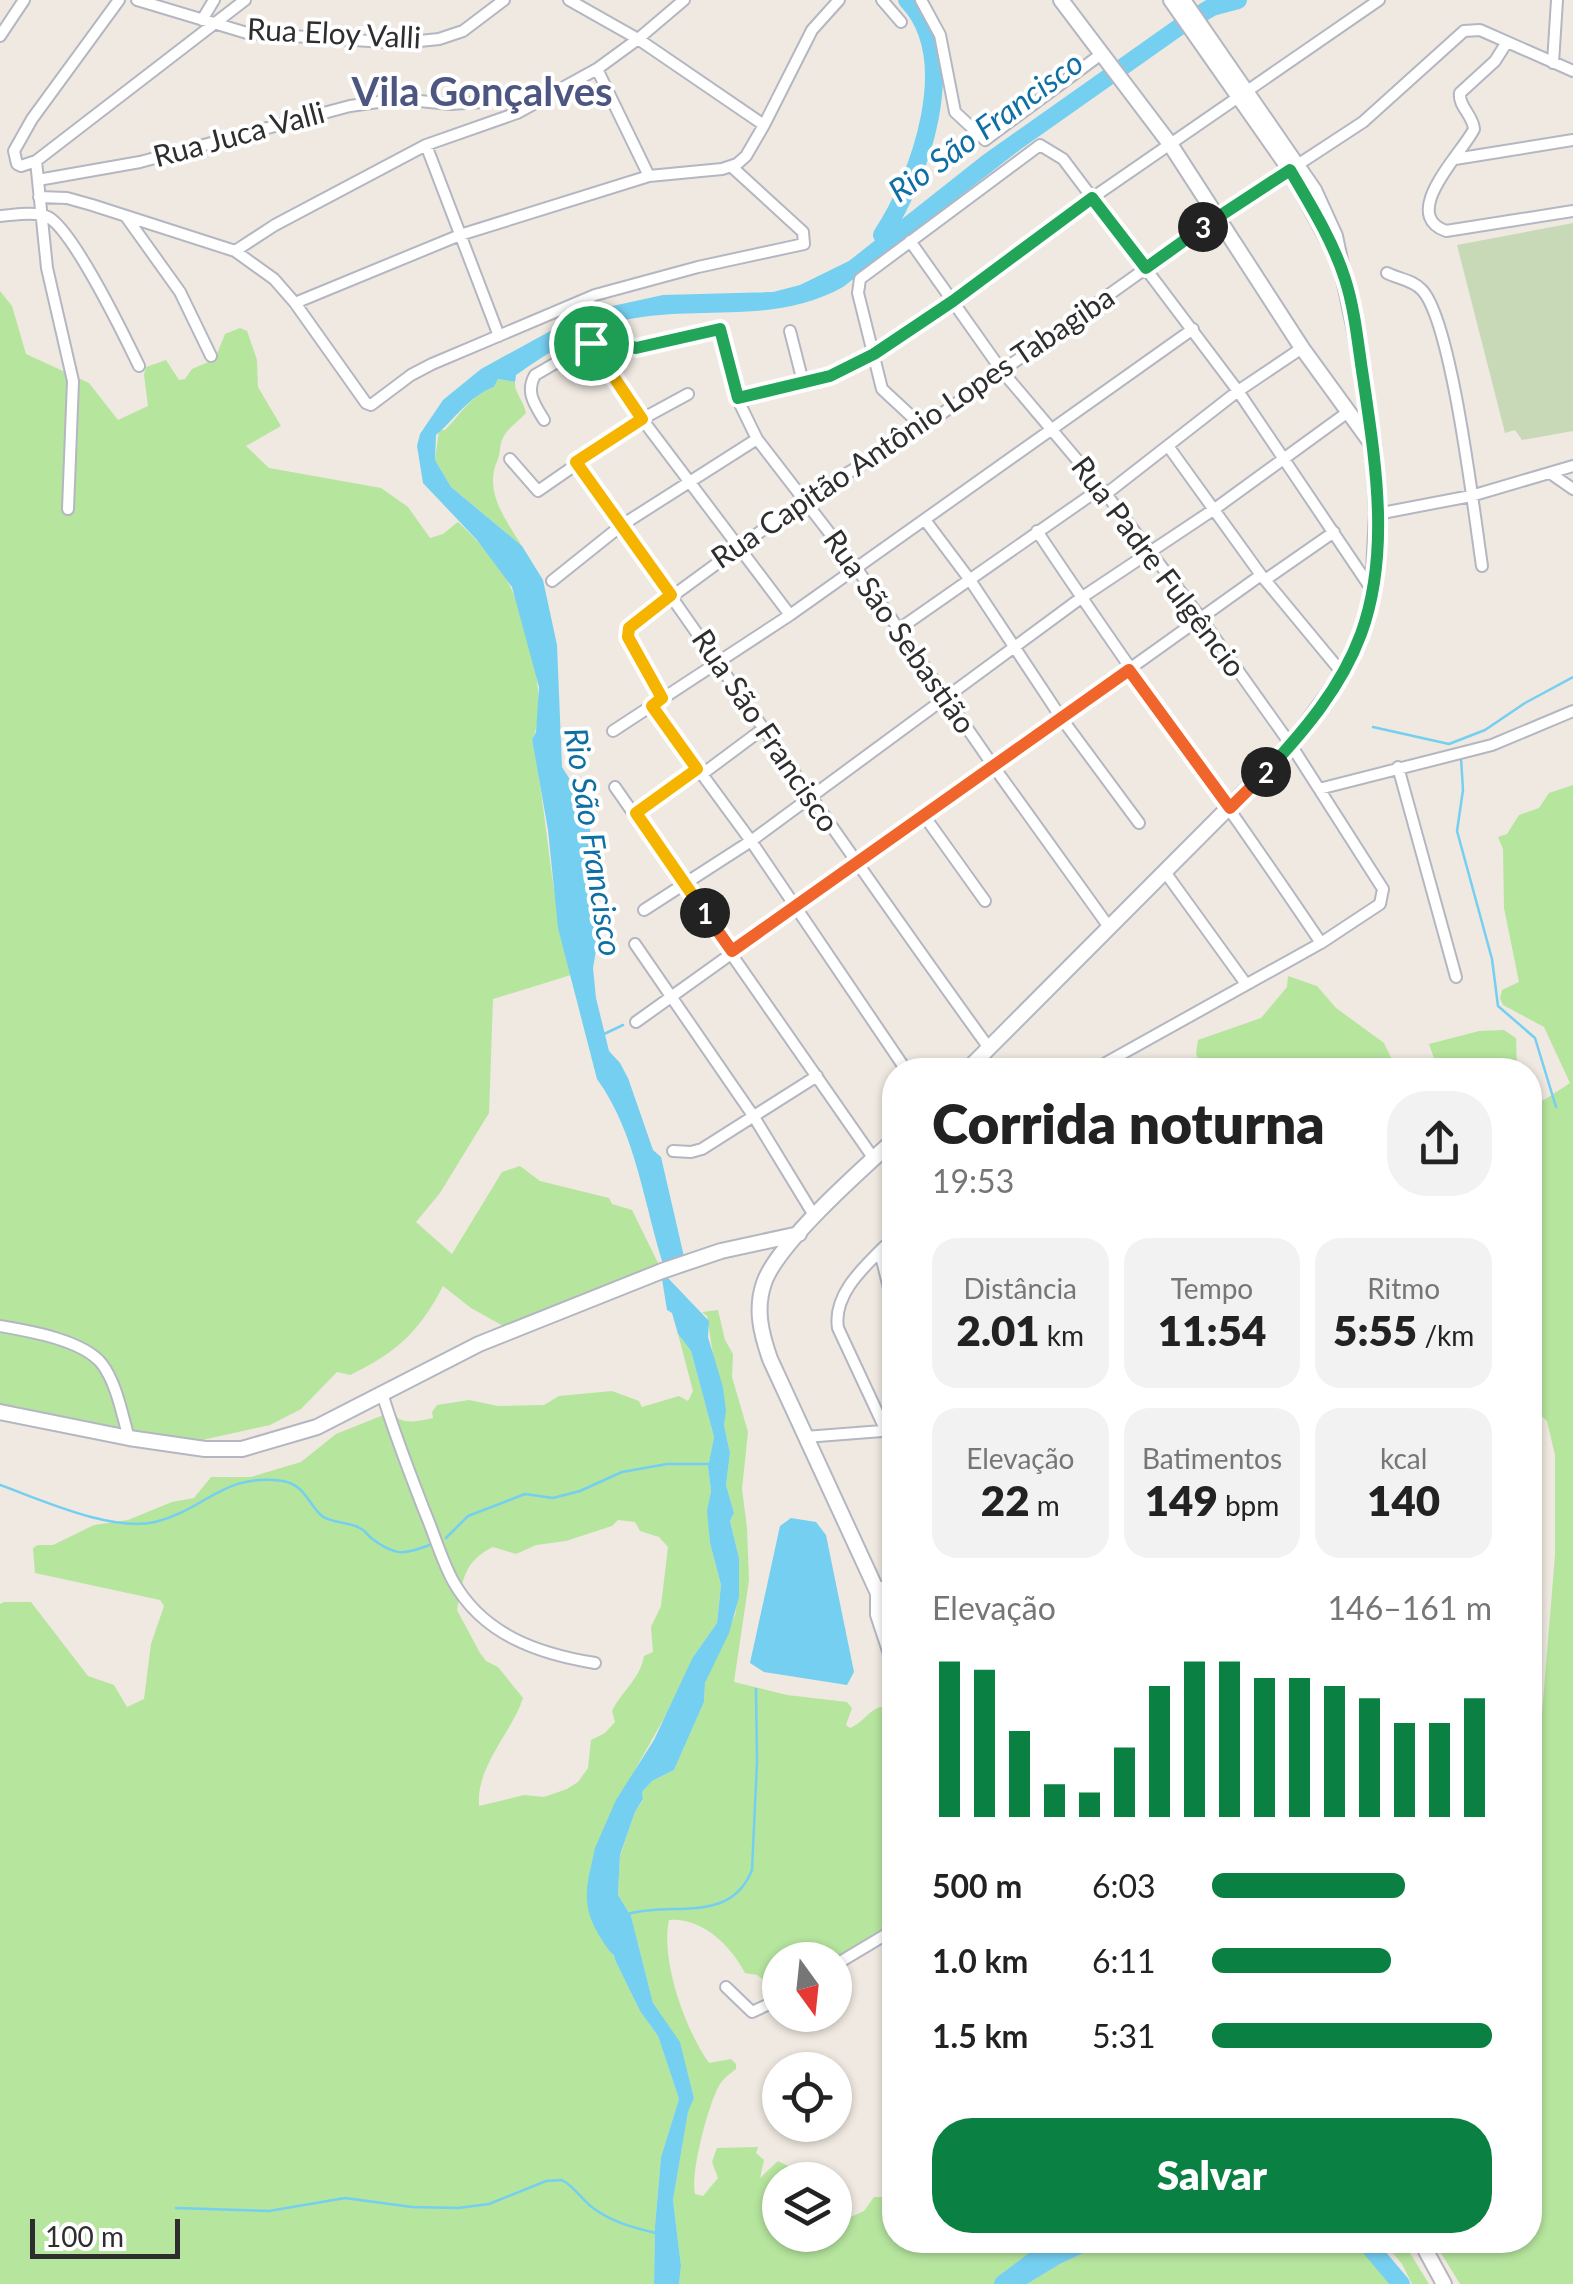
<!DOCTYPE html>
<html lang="pt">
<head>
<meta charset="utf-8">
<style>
	:root { --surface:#fff; --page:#f2f2f2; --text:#222; --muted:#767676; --accent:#0b8043 }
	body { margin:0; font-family:Lato,sans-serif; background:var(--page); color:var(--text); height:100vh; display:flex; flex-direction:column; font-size:38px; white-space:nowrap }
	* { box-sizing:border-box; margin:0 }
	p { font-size:32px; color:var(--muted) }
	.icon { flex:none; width:55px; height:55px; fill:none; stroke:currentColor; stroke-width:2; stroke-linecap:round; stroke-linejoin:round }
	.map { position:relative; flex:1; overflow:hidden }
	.side { position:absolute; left:882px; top:1058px; width:660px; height:1195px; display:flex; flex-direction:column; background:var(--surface); border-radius:40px; box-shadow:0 2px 8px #0004 }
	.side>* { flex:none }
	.needle { width:65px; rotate:165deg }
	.fabs { position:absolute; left:762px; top:1942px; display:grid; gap:20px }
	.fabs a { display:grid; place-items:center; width:90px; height:90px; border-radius:50%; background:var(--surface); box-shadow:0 2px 8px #0004; font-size:50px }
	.scale { position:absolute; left:30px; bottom:25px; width:150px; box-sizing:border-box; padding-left:10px; border:5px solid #2e2e2e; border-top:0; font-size:28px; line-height:35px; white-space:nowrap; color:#2e2e2e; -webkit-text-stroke:8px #fff; paint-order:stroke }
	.pin { position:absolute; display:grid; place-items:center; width:85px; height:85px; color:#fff; margin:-42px; border:5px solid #fff; border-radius:50%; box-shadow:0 2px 10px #0007 }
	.km { position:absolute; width:50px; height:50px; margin:-25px; border-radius:50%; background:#222; color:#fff; font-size:28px; line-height:50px; text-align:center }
	.round { display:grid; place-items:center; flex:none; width:105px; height:105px; border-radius:40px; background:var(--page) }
	.overview { display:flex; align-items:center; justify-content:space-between; height:170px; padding:0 50px }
	h1 { font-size:55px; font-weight:800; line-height:75px }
	.metrics { display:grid; grid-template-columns:repeat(3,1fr); gap:15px; height:170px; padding:10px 50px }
	.metrics div { display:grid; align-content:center; border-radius:25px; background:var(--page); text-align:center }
	.metrics b { font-size:42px; font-weight:800 }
	.metrics small { font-size:28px; font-weight:400 }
	.metrics p { font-size:28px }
	.chart { height:280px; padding:20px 50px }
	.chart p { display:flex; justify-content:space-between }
	.chart svg { width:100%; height:180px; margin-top:10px; stroke:var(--accent); stroke-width:6 }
	.action { display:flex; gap:20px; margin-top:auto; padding:20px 50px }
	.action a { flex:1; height:115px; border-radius:40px; background:var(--accent); color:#fff; font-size:40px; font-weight:800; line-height:115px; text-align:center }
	ul { padding:0 50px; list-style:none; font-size:32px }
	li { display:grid; grid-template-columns:160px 120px 1fr; align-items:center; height:75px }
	li i { height:25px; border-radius:12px; background:var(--accent) }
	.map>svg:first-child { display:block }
	.green { fill:#b6e59e; fill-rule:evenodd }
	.cemetery { fill:#c8d9b8 }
	.water { fill:#75cff0 }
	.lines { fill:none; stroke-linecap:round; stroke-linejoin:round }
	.stream { stroke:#75cff0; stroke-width:2.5 }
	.river { stroke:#75cff0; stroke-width:18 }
	.street-casing { stroke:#b4b7c1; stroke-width:14 }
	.secondary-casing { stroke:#b4b7c1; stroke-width:18 }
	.street { stroke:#fff; stroke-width:10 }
	.secondary { stroke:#fff; stroke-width:14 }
	.split-1-casing { stroke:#fff; stroke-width:20 }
	.split-2-casing { stroke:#fff; stroke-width:20 }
	.split-3-casing { stroke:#fff; stroke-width:20 }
	.split-4-casing { stroke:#fff; stroke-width:20 }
	.split-1 { stroke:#f5b400; stroke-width:12 }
	.split-2 { stroke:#f0652b; stroke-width:12 }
	.split-3 { stroke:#22a559; stroke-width:12 }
	.split-4 { stroke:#22a559; stroke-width:12 }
	.labels { text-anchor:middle; stroke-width:8; stroke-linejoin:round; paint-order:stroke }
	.street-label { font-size:30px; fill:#2e2e2e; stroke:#fff }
	.water-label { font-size:32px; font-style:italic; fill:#0d6fa3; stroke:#fff }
	.district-label { font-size:40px; font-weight:bold; fill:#4d5680; stroke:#fff }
</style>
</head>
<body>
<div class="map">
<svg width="1573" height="2284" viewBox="0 0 1573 2284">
	<rect width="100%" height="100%" fill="#efe9e1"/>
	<path class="green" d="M 0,291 L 12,306 L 26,354 L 89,383 L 118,420 L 148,406 L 144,375 L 146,367 L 166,360 L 179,380 L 185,379 L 192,369 L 215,359 L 225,334 L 240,328 L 247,331 L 257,360 L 258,387 L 281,426 L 246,446 L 269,468 L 381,488 L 408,507 L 430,538 L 443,534 L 458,522 C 473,536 488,551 500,568 C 523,601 552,703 532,739 C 548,818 550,898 571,975 L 493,999 L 489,1113 L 440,1193 L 416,1222 L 452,1254 L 502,1172 L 520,1166 L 540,1181 L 609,1198 L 612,1204 L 632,1210 L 662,1271 L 505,1327 L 471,1308 L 443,1286 C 419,1333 394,1354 350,1375 L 337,1372 L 301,1409 L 270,1425 L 189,1443 L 0,1409 Z
		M 498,379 L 515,382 C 514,392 524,401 526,413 C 519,421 509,427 504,436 C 499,443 501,451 498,459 C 483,490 505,519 522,546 L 451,487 L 435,460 L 439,430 L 445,430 C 462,413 471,395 494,387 Z
		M 1573,785 L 1573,2284 L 1460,2284 L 1433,2240 L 1530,2240 L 1530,1768 L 1538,1762 L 1555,1555 L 1555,1455 L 1547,1421 L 1530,1406 L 1530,1095 L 1544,1100 L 1570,1083 L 1544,1027 L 1503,1005 L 1500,998 L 1502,990 L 1519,982 L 1504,908 L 1503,849 L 1498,837 L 1507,834 L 1519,815 L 1539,808 L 1549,793 Z
		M 1288,976 L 1317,986 L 1336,1008 L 1384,1043 L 1397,1070 L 1202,1070 L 1196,1053 L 1198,1040 L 1261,1018 L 1287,987 Z
		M 1504,1030 L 1516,1038 L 1517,1070 L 1438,1070 L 1429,1044 L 1479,1031 Z
		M 718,1310 L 725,1340 L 733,1354 L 732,1377 L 748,1432 L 742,1489 L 747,1528 L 749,1580 L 734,1682 L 787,1695 L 847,1702 L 852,1708 L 846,1725 L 850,1728 C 868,1721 871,1701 895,1708 L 895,1916 L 892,1923 L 834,1960 L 780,1960 L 780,1992 L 757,1975 L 745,1973 C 731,1946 702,1917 669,1920 C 660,1960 686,2031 709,2063 L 731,2059 L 736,2064 L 736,2069 C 730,2074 723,2078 719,2086 C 708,2105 690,2174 695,2194 L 703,2196 L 718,2178 L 712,2162 L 717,2148 L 758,2147 L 756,2153 L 764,2160 L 760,2178 L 778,2161 L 788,2166 L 784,2180 L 780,2180 L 776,2191 L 780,2196 L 780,2235 L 835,2235 L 835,2224 L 864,2211 L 874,2197 L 882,2197 L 890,2203 L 895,2192 L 895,2240 L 1079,2240 L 1060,2247 L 1005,2284 L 679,2284 L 681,2266 L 673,2200 L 688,2111 L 694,2098 L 680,2043 L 653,2003 L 631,1916 L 618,1895 L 620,1856 L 635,1812 L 643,1800 L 642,1792 L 652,1781 L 674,1770 L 704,1702 L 705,1683 L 735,1615 L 739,1591 L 739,1558 L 730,1521 L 734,1513 L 726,1485 L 730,1453 L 724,1425 L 723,1387 L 714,1361 L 707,1316 L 702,1312 Z
		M 678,1334 L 691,1351 L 714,1437 L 708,1467 L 711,1491 L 708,1511 L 710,1543 L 721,1585 L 717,1623 L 693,1657 L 681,1688 L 636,1768 L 588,1880 L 616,1962 L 640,2011 L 658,2036 L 679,2099 L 661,2157 L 655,2226 L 654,2284 L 0,2284 L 0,1604 L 4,1602 L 31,1602 L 88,1676 L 114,1685 L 127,1707 L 144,1699 L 151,1644 L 164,1606 L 160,1600 L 35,1573 L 33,1548 L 38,1545 L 53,1545 L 94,1525 L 128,1520 L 172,1502 L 194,1498 L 211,1477 L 251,1477 L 301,1462 L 336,1434 L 391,1412 C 402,1426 418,1421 433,1418 L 432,1412 L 437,1405 L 469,1400 L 498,1406 L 544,1405 L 559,1396 L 612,1391 L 639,1401 L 642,1407 L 679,1396 L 688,1401 L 693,1391 ZM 618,1520 L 635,1522 L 640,1531 L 659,1537 L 668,1547 L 661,1606 L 651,1627 L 653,1652 L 644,1656 C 640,1679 622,1691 612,1711 L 615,1722 L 605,1733 L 591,1740 L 588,1768 L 578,1782 L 567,1789 L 544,1797 L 524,1795 L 479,1806 C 476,1766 511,1734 523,1698 L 498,1667 L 486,1661 L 480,1653 L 457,1610 C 463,1580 463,1562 493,1547 L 516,1554 L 536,1545 L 566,1541 L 612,1526 Z
		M 1111,2240 L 1369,2240 L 1400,2284 L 1027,2284 L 1060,2264 Z
		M 1382,2240 L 1402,2240 L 1429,2284 L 1412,2284 L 1402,2264 Z"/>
	<path class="cemetery" d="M 1573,223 L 1573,431 L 1522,440 L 1515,430 L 1505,433 L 1457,245 Z"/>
	<path class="water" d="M 1177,18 L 1187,32 L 1021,149 L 843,287 C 772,326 700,304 625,320 C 584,328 550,352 516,375 L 515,382 L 498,379 L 494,387 C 469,396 454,420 436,435 L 435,460 L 451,487 L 522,546 L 543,580 L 557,645 L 562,767 L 581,797 L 590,823 L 591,882 L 599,933 L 593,968 L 596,998 L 609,1051 L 620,1063 L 628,1078 L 653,1150 L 661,1157 L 685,1261 L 665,1270 C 644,1207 637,1134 597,1079 L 558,928 L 548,830 L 532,739 L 536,732 L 539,687 L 512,587 L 477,540 L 423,483 L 417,446 L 420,434 L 443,400 L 481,369 L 585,312 L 663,295 L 773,292 L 800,285 L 849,261 L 983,155 Z
		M 667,1277 L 709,1321 L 708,1337 L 723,1387 L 726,1411 L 724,1425 L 730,1453 L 726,1485 L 734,1513 L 730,1521 L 739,1558 L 739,1597 L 729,1633 L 705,1683 L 704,1702 L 674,1770 L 652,1781 L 642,1792 L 643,1799 L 635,1812 L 620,1855 L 618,1895 L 631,1916 L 653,2003 L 680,2042 L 694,2098 L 688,2112 L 673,2200 L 681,2266 L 679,2284 L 654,2284 L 655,2226 L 661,2157 L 679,2099 L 658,2036 L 640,2011 L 616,1962 L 588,1880 L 595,1848 L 616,1800 L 654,1740 L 693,1657 L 717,1623 L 721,1585 L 710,1543 L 707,1511 L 711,1491 L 708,1467 L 714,1437 L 691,1351 L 678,1334 L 672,1313 L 667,1310 L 662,1279 Z
		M 791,1518 L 816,1522 L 826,1535 L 854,1672 L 847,1685 L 764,1672 L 750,1663 L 780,1526 Z
		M 1079,2240 L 1111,2240 L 1060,2264 L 1027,2284 L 1005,2284 L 1060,2247 Z"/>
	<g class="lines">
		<path class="stream" d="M 1373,727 L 1449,744 L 1485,730 L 1525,703 L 1573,677
			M 1461,758 L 1463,790 L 1457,831 L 1492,959 L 1498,1006 L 1535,1038 L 1556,1107
			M 602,1035 L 623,1025
			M 0,1485 C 42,1500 111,1532 155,1522 C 205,1510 224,1472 283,1481 C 305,1485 308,1504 322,1516 C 331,1523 347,1522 358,1527 C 366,1531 364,1531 370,1537 C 395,1557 405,1555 432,1544
			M 446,1538 L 468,1516 L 525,1494 L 553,1498 L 580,1491 L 622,1472 L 667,1464 L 711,1464
			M 628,1914 C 673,1901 730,1925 752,1870 L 757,1762 L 756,1689
			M 176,2208 L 269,2211 L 345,2198 L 412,2207 L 458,2208 L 489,2204 L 546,2181 L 562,2180 C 575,2187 582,2200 593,2208 C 612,2222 634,2228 656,2233"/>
		<path class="river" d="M 1184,24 L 1212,7 L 1238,0
			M 882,235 C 920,177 963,58 907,0
			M 598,1878 C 591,1906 601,1924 617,1946
			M 1364,2240 L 1401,2284
			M 1003,2284 L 1044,2253 L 1086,2240"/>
		<defs>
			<path id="street" d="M 119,0 L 32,119 L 14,151 L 17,164 L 21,166 L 36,161 L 245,0
				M 137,0 L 247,33 L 400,43 L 439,39 L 463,31 L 504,0
				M 569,0 L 638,39 L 764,125
				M 882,0 L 901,22
				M 921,0 L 940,35 L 955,112 L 985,140 L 1100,55
				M 202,20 L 214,0
				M 0,36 L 24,0
				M 1507,42 L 1495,61 L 1460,93 C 1458,106 1473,115 1474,129 C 1464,151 1398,214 1446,231 L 1573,211
				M 1553,63 L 1557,0
				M 597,69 L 649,176
				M 426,145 L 499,336
				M 1455,159 L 1573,140
				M 36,161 L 47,268 L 73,381 L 68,509
				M 38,180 L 140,162 L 350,106 L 399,99 L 450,104 L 482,102 L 559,88
				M 39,197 L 67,198 L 92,205 L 235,251 L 274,279 L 295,303 L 366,403 L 371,405 L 411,375 L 432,364 L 595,295 L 698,267 L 804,244 L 803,232 L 732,167
				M 0,216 C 14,215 35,211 48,217 C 73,230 125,337 139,366
				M 127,218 L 180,292 L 211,356
				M 910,241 L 1002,371 L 1106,494 L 1200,617 L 1291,745 L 1383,889 L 1380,904 L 1321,943 L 1093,1070
				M 235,251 L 275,225 L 426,145 L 517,113 L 597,69 L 638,39 L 684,0
				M 1387,273 C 1399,279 1413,280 1422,290 C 1452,322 1474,513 1482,566
				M 295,303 L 460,235 L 649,176 L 722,169 L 737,164 L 746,156 L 764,125 L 812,30 L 839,0
				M 790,331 L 803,382
				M 591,343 L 642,419 L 790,615
				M 737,398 L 831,376 L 874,354 L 953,301 L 1092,198 L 1379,0
				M 544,420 C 535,405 525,392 535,375 L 597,339 L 636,348 L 720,329 L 737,398 L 757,439 L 855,566 L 994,767 L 1109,927
				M 923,427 L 882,389 L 858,293 L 860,279 L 1040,145 L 1063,159 L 1238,391 L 1372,590
				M 1168,446 L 1261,575 L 1343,674
				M 510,459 L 538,491 L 642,419 L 688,394
				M 576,462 C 715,656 849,855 989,1048
				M 1550,473 L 1573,489
				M 1106,494 L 1238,391 L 1302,348
				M 1377,514 L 1471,496 L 1573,466
				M 925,520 L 970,580 L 1062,719 L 1139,823
				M 1037,531 C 1129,670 1228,804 1321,943
				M 1265,580 L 1334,532
				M 552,581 L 622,525 L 757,439
				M 899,629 L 1101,488
				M 663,699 L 630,642 L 629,628 L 805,499 L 923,427 L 1218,217 L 1363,122 L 1464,31 L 1480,30 L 1573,71
				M 652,706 L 751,841 L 906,1070
				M 613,731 L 790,615 L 1193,329
				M 1398,767 L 1456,977
				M 701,775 L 764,728
				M 615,787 L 874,1159
				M 1319,789 L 1492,745 L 1573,711
				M 635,813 L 697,769
				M 925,817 L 985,901
				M 1165,872 L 1246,984
				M 644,910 L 751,841 L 1081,598 L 1216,508 L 1348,412
				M 635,944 L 754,1117 L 815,1217
				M 636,1022 L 1261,575
				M 673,1151 L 691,1152 L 702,1149 L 817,1076
				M 880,1252 L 895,1312
				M 0,1326 C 29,1331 83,1340 102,1364 C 117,1384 122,1415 129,1438
				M 382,1393 C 394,1433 409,1471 424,1510 C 434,1533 441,1559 453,1581 C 483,1635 539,1654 595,1663
				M 886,1431 L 838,1328 C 832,1291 871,1261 895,1236
				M 805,1437 L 895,1430
				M 895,1587 L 876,1587 L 876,1615 L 895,1672
				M 835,1965 L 895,1929
				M 726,1987 L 752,2012 L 780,1999"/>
			<path id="secondary" d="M 1061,0 L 1170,144 L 1302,348 L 1371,443
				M 1171,0 L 1290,170 L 1328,240
				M 967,1070 L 1291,745 L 1343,674 L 1362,632 L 1373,591 L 1377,514 L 1374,448 L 1358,345 L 1335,236 L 1314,190 L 1183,0
				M 895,1139 C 862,1169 777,1244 764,1283 C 755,1309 761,1333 770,1359 L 895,1630
				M 0,1412 L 129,1438 L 205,1449 L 242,1449 L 317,1427 L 479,1344 L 662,1271 L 721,1251 L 799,1234
				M 1420,2240 L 1444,2284"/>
		</defs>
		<use href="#street" class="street-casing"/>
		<use href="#secondary" class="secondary-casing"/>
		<use href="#street" class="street"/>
		<use href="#secondary" class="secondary"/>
	</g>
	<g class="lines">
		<defs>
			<path id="split-1" d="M 591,343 L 642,419 L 576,462 L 671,595 L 629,628 L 628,637 L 662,698 L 652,706 L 697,769 L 636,813 L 705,913"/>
			<path id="split-2" d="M 705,913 L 732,951 L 1129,670 L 1230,808 L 1266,772"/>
			<path id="split-3" d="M 1203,227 L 1290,170 C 1310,204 1333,241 1345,279 C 1355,310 1358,345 1363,377 C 1375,460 1391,552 1361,634 C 1341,688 1304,731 1266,772"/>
			<path id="split-4" d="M 591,343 L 602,338 L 636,348 L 720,329 L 738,398 L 830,376 L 874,354 L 953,301 L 1092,198 L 1146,268 L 1203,227"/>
		</defs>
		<use href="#split-1" class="split-1-casing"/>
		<use href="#split-2" class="split-2-casing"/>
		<use href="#split-3" class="split-3-casing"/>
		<use href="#split-4" class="split-4-casing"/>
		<use href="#split-1" class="split-1"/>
		<use href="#split-2" class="split-2"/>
		<use href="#split-3" class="split-3"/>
		<use href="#split-4" class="split-4"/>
	</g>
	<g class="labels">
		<g class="street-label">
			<text transform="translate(334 34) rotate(3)" y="10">Rua Eloy Valli</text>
			<text transform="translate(239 135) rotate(-15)" y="10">Rua Juca Valli</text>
			<text transform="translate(913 428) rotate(-34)" y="10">Rua Capitão Antônio Lopes Tabagiba</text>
			<text transform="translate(1158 567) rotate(53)" y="10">Rua Padre Fulgêncio</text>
			<text transform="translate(899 632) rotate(55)" y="10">Rua São Sebastião</text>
			<text transform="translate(765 731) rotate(56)" y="10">Rua São Francisco</text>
		</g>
		<g class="water-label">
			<text transform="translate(986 127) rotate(-36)" y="11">Rio São Francisco</text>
			<text transform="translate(593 842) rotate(81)" y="11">Rio São Francisco</text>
		</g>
		<g class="district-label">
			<text x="482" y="106">Vila Gonçalves</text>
		</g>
	</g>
</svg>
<div class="fabs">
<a><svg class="needle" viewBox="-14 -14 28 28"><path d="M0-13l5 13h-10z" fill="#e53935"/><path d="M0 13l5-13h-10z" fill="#767676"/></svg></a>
<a><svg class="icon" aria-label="locate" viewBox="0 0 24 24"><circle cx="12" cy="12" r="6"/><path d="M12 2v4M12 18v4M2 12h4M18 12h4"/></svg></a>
<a><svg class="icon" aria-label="layers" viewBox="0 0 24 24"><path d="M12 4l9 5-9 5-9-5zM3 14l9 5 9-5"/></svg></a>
</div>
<div class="scale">100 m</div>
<div class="pin" style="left:591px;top:343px;background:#1e9e55"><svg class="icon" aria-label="arrive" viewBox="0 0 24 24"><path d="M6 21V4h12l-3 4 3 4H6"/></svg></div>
<b class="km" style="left:705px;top:913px">1</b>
<b class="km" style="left:1266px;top:772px">2</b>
<b class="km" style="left:1203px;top:227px">3</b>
<section class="side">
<div class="overview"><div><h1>Corrida noturna</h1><p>19:53</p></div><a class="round"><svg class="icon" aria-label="share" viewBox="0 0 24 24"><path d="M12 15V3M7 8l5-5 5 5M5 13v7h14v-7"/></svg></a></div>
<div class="metrics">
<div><p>Distância</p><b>2.01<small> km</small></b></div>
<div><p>Tempo</p><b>11:54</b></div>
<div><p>Ritmo</p><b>5:55<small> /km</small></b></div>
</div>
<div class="metrics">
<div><p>Elevação</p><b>22<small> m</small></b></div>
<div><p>Batimentos</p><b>149<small> bpm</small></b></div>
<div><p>kcal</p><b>140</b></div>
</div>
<div class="chart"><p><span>Elevação</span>146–161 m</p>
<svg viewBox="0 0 160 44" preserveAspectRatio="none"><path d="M5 44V6M15 44V8M25 44V23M35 44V36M45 44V38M55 44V27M65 44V12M75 44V6M85 44V6M95 44V10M105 44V10M115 44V12M125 44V15M135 44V21M145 44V21M155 44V15"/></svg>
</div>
<ul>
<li><b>500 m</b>6:03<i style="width:69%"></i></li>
<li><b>1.0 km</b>6:11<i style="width:64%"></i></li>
<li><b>1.5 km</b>5:31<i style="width:100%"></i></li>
</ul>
<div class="action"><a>Salvar</a></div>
</section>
</div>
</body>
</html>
